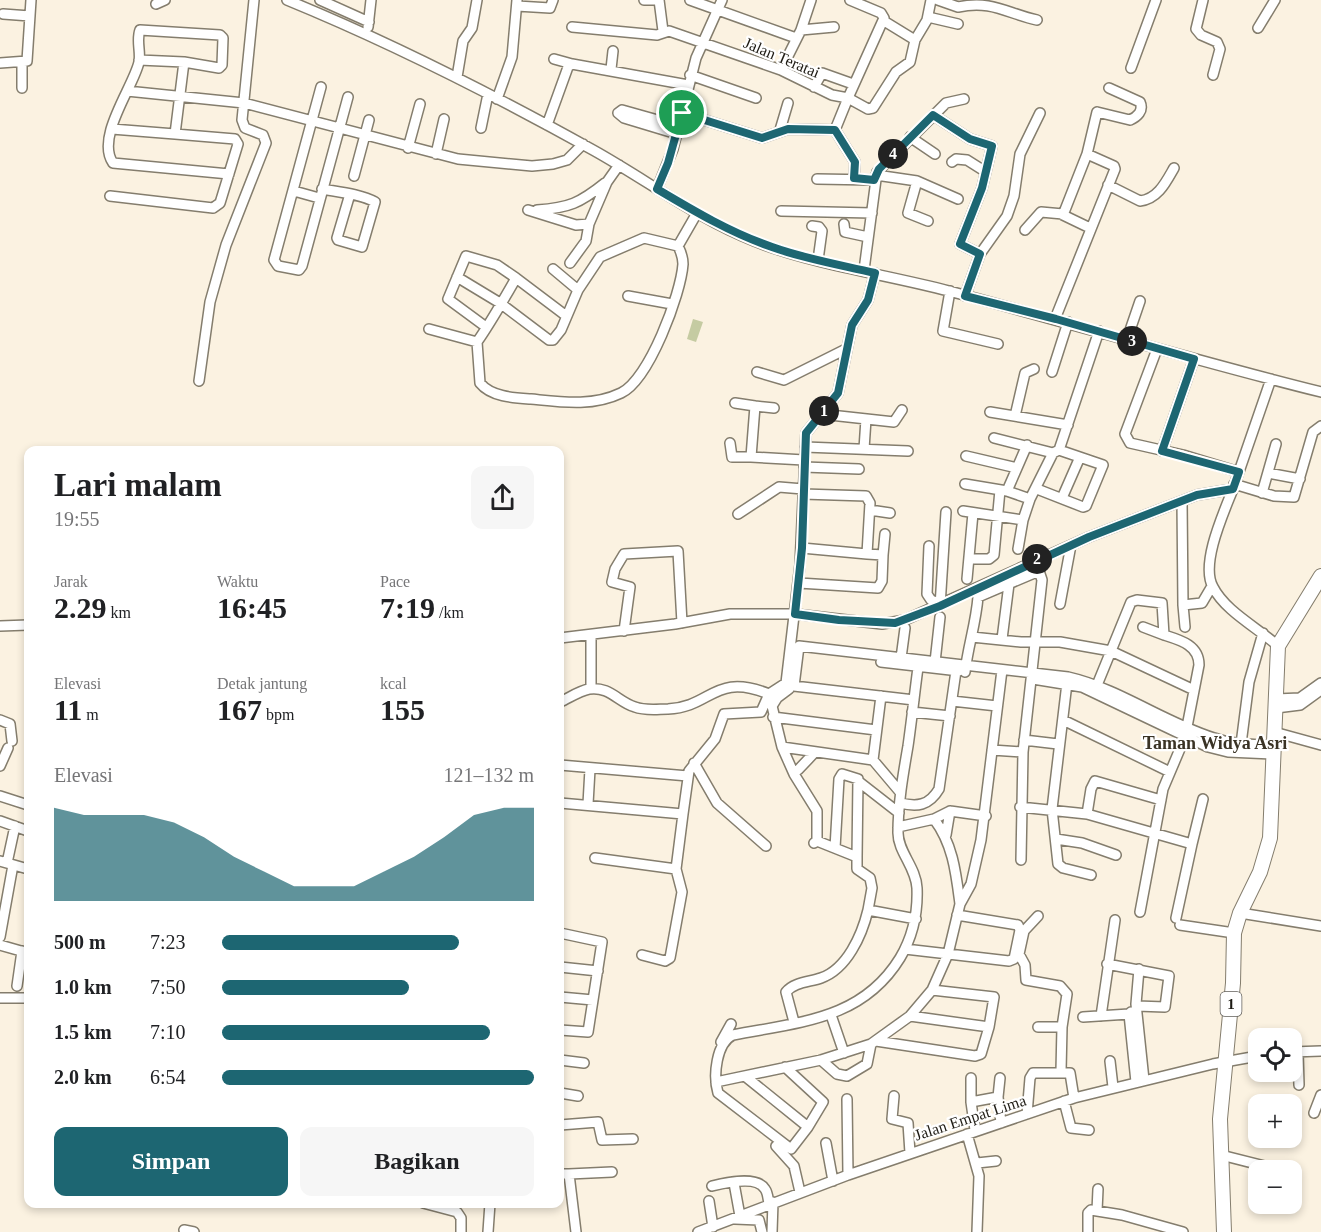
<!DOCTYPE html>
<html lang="id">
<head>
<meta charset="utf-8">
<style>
	:root { --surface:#fff; --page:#f6f6f6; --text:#202124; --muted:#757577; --accent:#1d6672 }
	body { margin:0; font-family:Georgia,serif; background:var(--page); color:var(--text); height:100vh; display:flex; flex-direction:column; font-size:22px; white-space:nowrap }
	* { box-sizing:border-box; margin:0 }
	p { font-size:20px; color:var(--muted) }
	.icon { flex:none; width:33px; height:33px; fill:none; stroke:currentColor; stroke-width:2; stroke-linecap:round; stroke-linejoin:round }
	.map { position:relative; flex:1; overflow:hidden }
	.details { position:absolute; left:24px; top:446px; width:540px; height:762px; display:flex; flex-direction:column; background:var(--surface); border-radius:12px; box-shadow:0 3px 9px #0003 }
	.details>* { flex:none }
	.fabs { position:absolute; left:1248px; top:1028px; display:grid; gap:12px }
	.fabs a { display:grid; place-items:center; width:54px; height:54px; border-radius:12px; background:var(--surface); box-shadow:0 3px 9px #0003; font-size:30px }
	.pin { position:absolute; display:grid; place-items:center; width:51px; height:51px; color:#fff; margin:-26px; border:3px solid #fff; border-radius:50%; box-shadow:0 2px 6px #0007 }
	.km { position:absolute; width:30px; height:30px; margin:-15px; border-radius:50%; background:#222; color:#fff; font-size:16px; line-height:30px; text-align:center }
	.round { display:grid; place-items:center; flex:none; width:63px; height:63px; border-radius:12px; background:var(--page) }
	.headline { display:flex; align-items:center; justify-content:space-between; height:102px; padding:0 30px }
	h1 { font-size:33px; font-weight:700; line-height:45px }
	.figures { display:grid; grid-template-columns:repeat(3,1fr); gap:9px; height:102px; padding:6px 30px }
	.figures div { display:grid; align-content:center }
	.figures b { font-size:30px; font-weight:700 }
	.figures small { font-size:16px; font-weight:400 }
	.figures p { font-size:16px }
	.chart { height:168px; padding:12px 30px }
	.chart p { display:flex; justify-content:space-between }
	.chart svg { width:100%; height:108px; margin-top:6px; fill:var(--accent); opacity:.7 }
	.button { display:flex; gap:12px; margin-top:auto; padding:12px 30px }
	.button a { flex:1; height:69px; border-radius:12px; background:var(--accent); color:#fff; font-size:24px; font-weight:700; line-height:69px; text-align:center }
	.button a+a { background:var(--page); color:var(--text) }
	ul { padding:0 30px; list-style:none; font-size:20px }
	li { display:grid; grid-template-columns:96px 72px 1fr; align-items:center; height:45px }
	li i { height:15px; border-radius:8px; background:var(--accent) }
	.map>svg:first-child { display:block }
	.green { fill:#c5cba2 }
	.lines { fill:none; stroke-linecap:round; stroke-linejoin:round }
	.minor-casing { stroke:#847d6d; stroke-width:12 }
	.highway-casing { stroke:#847d6d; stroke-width:16 }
	.minor { stroke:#fff; stroke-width:9 }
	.highway { stroke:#fff; stroke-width:14 }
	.route-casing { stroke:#fff; stroke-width:12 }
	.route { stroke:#1d6672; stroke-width:8 }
	.labels { text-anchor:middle; stroke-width:4.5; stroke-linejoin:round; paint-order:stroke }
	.shield { fill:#fff; stroke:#625f5a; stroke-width:1.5 }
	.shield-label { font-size:15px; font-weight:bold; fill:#1e1b14 }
	.street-label { font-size:16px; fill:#1e1b14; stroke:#fff }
	.neighbourhood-label { font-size:18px; font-weight:bold; fill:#3a3325; stroke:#fff }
</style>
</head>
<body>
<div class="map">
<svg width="1321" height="1232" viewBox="0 0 1321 1232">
	<rect width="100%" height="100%" fill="#fbf2e1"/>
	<path class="green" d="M 693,319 L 703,322 L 696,342 L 687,339 Z"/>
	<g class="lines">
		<defs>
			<path id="minor" d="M 287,0 C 392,43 494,95 593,150 C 647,180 696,218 754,241 C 815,265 884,274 949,291 C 1073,324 1196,361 1321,392
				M 320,0 L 369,22
				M 644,0 L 656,0
				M 659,0 L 663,31
				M 690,0 L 796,38
				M 938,0 L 958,7 C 992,0 1006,13 1037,20
				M 1203,0 L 1196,29 L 1201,35 L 1217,42 L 1220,49 L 1213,75
				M 156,4 L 165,0
				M 517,6 L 550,8 L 553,0
				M 3,14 L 30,16
				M 928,17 L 958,24
				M 884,21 L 915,40
				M 368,27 L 371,0
				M 572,27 L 657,35 L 669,31 L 781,70 L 832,95 L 848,98 L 884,18 L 881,13 L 850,0
				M 1258,28 L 1275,0
				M 801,30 L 811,0
				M 554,59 L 572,64
				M 139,60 L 184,62 L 219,68 L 222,65 L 223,38 L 220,35 L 140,30 C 136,40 141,52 139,62 C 134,86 95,137 113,163 L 229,174
				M 0,63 L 27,61 L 31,0
				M 1131,68 L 1156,0
				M 611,69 L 613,51
				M 781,70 L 801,30 L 834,27
				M 690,75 L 756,98
				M 457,77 L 463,41 L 472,28 L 477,0
				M 321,87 L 274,260 L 278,266 L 299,270 L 302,266 L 348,97
				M 814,87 L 822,73 L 853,84
				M 22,88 L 22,64
				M 127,91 L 244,103 L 458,159 L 532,166 L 553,164 L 567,160 L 583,144
				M 497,99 L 512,57 L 517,0
				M 682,113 L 762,138 L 788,129 L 835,130 L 855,162 L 854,179
				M 933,115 L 970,139 L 992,146 L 982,188 L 960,244 L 980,254
				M 547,125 L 568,67 L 572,64 L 688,85
				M 481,128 L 488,94
				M 112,129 L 175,134
				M 780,130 L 788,103
				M 835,130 L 848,98 L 868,109 L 873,108 L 896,72 L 910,62 L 915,40 L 927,20 L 931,0
				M 677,134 L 624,118 L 618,113 L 622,110 L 679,126
				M 910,137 L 935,154
				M 408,148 L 420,104
				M 436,154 L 444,119
				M 1087,154 L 1097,112 L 1130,120 C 1137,117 1144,111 1140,102 L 1109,88
				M 952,162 L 956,159 L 967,160 L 986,172
				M 876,175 L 917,181 L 958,199
				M 354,176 L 369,120
				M 817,179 L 874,180
				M 917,181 L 908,213 L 928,221
				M 1108,185 L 1140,201 C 1158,199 1166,182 1174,168
				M 322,189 C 339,192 361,194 375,202 L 362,247 L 338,240 L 337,238 L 350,194
				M 657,189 L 673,149 L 696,58 L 722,0
				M 294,191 L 319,198
				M 110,196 L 213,208 L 220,203 L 238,144 L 235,139 L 175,134 L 184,62
				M 528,210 L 576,225 L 589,224 L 607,182 L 619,165
				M 537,210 C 569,208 580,203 605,183
				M 781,211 L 872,213
				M 844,224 L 845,232 L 868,237
				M 812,226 L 819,227 L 822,231 L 818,260
				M 1025,230 L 1041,212 L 1063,214
				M 570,263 L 586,241 L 589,224
				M 553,269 L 578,290
				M 864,270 L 877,172 L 946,103 L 964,99
				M 457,277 L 500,303 L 549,340 L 553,340 L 561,330 L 578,290 L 600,257 L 644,238 L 678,246 L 697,213
				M 516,278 L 565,315
				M 950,291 L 943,331 L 998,344
				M 628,296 L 672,304
				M 965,296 L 980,254 L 1007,216 L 1014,196 L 1020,154 L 1040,113
				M 1055,319 L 1115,169 L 1114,166 L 1087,154 L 1063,215 L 1090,228
				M 486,327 L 448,299 L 466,256 L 497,265 L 516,278 C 504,299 491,322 477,342 L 480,383 C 491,397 515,398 531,399 C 561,402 592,407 621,393 C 649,380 681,294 683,264 C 683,258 681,252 678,246
				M 429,329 L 477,342
				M 1127,339 L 1140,301
				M 1157,349 L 1125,434 L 1130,443 L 1183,455 L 1239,472
				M 757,372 L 784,380 L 846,349
				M 1052,372 L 1068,322
				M 199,381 L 210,302 L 226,245 L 266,143 L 263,135 L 245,128 L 242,120 L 254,0
				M 735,403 L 755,406
				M 774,408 L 755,406 L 751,457 L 804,460
				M 990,412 L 1068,425
				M 821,414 L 894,422 L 902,410
				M 1015,416 L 1025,373 L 1034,369
				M 994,438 L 1053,453
				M 730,443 L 732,457 L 751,457
				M 805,447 L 908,451
				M 864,449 L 866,419
				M 1162,451 L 1194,359
				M 966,456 L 1017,468
				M 804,467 L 859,469
				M 1268,473 L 1300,479
				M 965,484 L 1007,491 L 1030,499 L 1053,453 L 1059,450 L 1099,331
				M 1234,484 L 1274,496 L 1294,497 L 1313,432 L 1321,426
				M 1037,489 L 1083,507 L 1086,506 L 1103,465 L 1059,450
				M 1233,489 C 1224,512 1200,564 1213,587 C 1225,611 1258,628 1278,646
				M 1007,491 L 1027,445
				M 1262,493 L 1276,444
				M 1062,498 L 1080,457
				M 1182,501 L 1183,605
				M 870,510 L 890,513
				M 963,511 L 1023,520
				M 738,514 L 779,487 L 803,489
				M 929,546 L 927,594 L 931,600 L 939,603
				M 802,548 L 867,554 L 870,503 L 866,496 L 803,494
				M 1018,549 L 1023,520 L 1030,499
				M 867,554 L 883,555 L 885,534
				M 969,559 L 989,559 L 994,555 L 1000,490
				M 967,579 L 973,513
				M 799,583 L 878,588 L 882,581 L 883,555
				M 1060,604 L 1071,545
				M 940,606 L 946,512
				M 0,626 L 28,625
				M 1143,627 L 1164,635
				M 1185,627 L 1183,605 L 1202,603 L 1212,586
				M 624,631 L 630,587 L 612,582 L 615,569 L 624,554 L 678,551 L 682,623
				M 591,635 L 591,689
				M 972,637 L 1021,642 L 1060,642 L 1111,651 L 1194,690
				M 560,638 L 675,624 L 730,614 L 795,614 L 882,624 L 905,620 L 1089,537 L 1197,495 L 1233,489 L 1271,379
				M 1002,639 L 1009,584
				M 901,658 L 905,628
				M 881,662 L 959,671
				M 935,662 L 940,617
				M 965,672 C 968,646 976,623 978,597 L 1039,571 L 1042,580 L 1023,752 L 1021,860
				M 1033,679 L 1082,687 L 1208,747 L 1228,752 L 1273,754
				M 1067,683 L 1052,809 L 1058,864 L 1063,868 L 1091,875
				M 789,689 L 777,698 L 772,706 L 782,747 L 873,760 L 881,696
				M 1095,690 L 1131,602 L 1137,600 L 1162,603 L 1164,635 C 1180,640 1199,645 1199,665 L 1185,737 L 1163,789 L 1140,912
				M 1276,699 L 1300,698 L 1321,683
				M 914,700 L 794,686 L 799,646 L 1068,677 C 1120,689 1163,722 1214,738 C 1233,745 1253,744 1274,746
				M 952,701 L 997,706
				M 560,702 C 569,698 579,691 589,689 C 610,686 618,702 635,707 C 645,711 658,709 668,709 C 712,707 714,672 769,694 L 786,683 L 800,565 L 806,433 L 838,393 L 852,325 L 868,300 L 875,273
				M 1276,708 L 1300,705 L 1321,690
				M 912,712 L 950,716
				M 773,717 L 876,730
				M 0,720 L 10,724 L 12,741
				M 1063,720 L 1170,772
				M 1274,732 L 1321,745
				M 1024,740 L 1058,744
				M 1241,744 L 1249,682 L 1263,633
				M 782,747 L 794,774 L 817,811 L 817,841
				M 992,750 L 1023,752
				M 873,760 L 900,792
				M 694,763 L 717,803 L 766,846
				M 560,765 L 688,776
				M 0,766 L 8,748
				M 798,770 L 815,752
				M 858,781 L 899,813
				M 0,796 L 28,805
				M 560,803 L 683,814 L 689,771 L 715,739 L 724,714 L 761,712 L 769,694
				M 900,803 C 917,807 929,806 939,789 L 956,671
				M 588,804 L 590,769
				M 1020,807 L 1087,814 L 1192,844 L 1203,799
				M 1087,814 L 1091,789 L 1095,781 L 1161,800
				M 934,819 C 953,844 956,873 960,904
				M 0,821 L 28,831
				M 898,827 L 934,819 L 950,811 L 986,816
				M 946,835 L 950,811
				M 1056,839 L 1082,843 L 1116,855
				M 814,843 L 817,841 L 857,857 L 857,869 L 870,878 L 872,888 L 868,910 L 916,919
				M 835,848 L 839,779 L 842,774 L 858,779 L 857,857
				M 595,858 L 676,869 L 683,814
				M 0,861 L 28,869
				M 7,863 L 15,826
				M 1240,913 L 1321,926
				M 1038,916 L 1024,931 L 1019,954 L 1025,965 L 1026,980 L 1060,986 L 1067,994 L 1062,1027 L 1061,1071
				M 1176,918 L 1192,844
				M 1180,925 L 1234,933
				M 560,933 L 602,942 L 593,1000
				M 0,937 L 13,865
				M 0,945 L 28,953
				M 905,949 L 1009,961 L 1014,959 L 1020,930 L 1018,925 L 957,915
				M 642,955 L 665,961 L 670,958 L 682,892 L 676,869
				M 1107,964 L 1169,976 L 1165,1007 L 1137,1006
				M 560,967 L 598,971
				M 1139,969 L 1136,1004 L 1144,1080
				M 17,986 L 22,951
				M 560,997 L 593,1000 L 588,1032 L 560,1030
				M 0,998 L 28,998
				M 1129,1014 L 1136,1082
				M 831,1015 L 844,1053
				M 910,1016 L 989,1027
				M 1101,1016 L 1115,920
				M 1083,1017 L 1129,1014 L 1131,1012
				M 794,1022 L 786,992 C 794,982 810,982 821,978 C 847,969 862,935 868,910
				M 1038,1027 L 1062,1027
				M 876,1041 L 975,1056 L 981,1054 L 989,1027 L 994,997 L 932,990
				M 721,1042 L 731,1024
				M 1292,1052 L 1321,1051
				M 1298,1052 L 1299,1085
				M 560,1060 L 584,1063
				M 821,1060 L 837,1074 L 847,1076 L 867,1064 L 871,1044
				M 1110,1061 L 1113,1087
				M 785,1067 L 823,1102 L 808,1127
				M 746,1077 L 808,1127 L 791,1149 L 718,1093 C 713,1076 716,1043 733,1035 C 799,1022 862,1020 900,958 C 913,936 918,913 917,888 C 916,867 898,852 898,833 C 898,803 903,775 908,746 C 912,718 915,689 919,660
				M 971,1078 L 971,1102 L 975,1130
				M 1000,1078 L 998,1097 L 1001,1123
				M 716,1082 L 821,1060 L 871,1044 L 910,1016 L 932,990 L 948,954 L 960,904 L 971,884 L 981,840 L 1002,670
				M 560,1093 L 578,1096
				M 894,1096 L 892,1119 L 908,1123 L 910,1153
				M 847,1099 L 848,1175
				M 1064,1101 L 1071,1128 L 1089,1130
				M 971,1102 L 998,1097
				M 1314,1113 L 1321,1095
				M 1027,1114 L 1030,1078 L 1033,1073 L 1070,1073 L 1074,1098
				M 560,1125 L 598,1122 L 602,1140 L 633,1139
				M 967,1134 L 979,1176 L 977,1232
				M 826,1143 L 833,1181
				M 776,1146 L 794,1166 L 800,1192
				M 1221,1155 L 1280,1170
				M 977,1163 L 996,1161
				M 560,1174 L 569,1174 L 576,1232
				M 569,1174 L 612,1172
				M 734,1183 L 740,1216
				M 712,1186 C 724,1183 757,1175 765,1189 C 768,1193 768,1199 769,1204
				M 709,1201 L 713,1227
				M 423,1203 L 457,1212 L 461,1218 L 461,1232
				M 1097,1211 L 1098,1189
				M 735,1219 L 759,1220 L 762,1232
				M 184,1230 L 194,1232
				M 488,1232 L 490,1203
				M 698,1232 L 848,1175 L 1074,1098 L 1213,1064 L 1258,1056
				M 772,1232 L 773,1202
				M 1088,1232 L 1088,1213 L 1091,1210 L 1122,1215 L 1183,1232"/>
			<path id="highway" d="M 1224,1232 L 1220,1119 L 1233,983 L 1234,933 L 1240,913 L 1260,872 L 1270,838 L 1278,646 L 1321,576"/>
		</defs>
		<use href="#minor" class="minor-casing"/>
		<use href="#highway" class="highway-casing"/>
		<use href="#minor" class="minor"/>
		<use href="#highway" class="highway"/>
	</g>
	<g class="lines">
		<defs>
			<path id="route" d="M 682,113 L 762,138 L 788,129 L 835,130 L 855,162 L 854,178 L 874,180 L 879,169 L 933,115 L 970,139 L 992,146 L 982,188 L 960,244 L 980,254 L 965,296 L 1056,319 L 1194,359 L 1162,451 L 1239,472 L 1233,489 L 1197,495 L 1089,537 L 940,606 L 895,623 L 839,620 L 795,614 L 802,548 L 806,433 L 838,393 L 852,325 L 868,300 L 875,273 C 841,265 805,259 772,247 C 731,233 694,211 657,189 L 668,163 Z"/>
		</defs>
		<use href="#route" class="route-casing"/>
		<use href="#route" class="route"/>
	</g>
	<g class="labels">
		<rect class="shield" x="1220.5" y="992" width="21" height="24" rx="4.5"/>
		<g class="shield-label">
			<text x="1231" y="1009">1</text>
		</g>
		<g class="street-label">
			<text transform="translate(782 57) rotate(23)" y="6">Jalan Teratai</text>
			<text transform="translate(970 1117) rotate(-18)" y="6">Jalan Empat Lima</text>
		</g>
		<g class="neighbourhood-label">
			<text x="1215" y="749">Taman Widya Asri</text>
		</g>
	</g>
</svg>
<div class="fabs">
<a><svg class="icon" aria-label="locate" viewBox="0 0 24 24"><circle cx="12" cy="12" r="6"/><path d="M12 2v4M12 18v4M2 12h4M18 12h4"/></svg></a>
<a>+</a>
<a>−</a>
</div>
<div class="pin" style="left:682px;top:113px;background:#1e9e55"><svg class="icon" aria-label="arrive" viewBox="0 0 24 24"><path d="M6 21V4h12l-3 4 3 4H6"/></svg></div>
<b class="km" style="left:824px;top:411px">1</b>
<b class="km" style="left:1037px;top:559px">2</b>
<b class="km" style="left:1132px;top:341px">3</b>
<b class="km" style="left:893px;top:154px">4</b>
<section class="details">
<div class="headline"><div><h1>Lari malam</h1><p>19:55</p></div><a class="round"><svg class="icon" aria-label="share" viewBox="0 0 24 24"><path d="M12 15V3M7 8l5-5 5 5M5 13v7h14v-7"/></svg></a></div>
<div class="figures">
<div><p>Jarak</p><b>2.29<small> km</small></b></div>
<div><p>Waktu</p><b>16:45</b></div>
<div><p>Pace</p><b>7:19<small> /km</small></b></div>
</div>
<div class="figures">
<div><p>Elevasi</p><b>11<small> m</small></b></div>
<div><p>Detak jantung</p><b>167<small> bpm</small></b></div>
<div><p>kcal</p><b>155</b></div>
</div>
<div class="chart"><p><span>Elevasi</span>121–132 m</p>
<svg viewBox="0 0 160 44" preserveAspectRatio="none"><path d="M0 44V6L10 9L20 9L30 9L40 12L50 18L60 26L70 32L80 38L90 38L100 38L110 32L120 26L130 18L140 9L150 6L160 6V44z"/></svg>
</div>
<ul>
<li><b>500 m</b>7:23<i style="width:76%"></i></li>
<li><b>1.0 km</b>7:50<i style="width:60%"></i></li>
<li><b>1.5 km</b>7:10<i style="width:86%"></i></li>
<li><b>2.0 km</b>6:54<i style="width:100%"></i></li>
</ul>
<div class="button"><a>Simpan</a><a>Bagikan</a></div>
</section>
</div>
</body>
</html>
